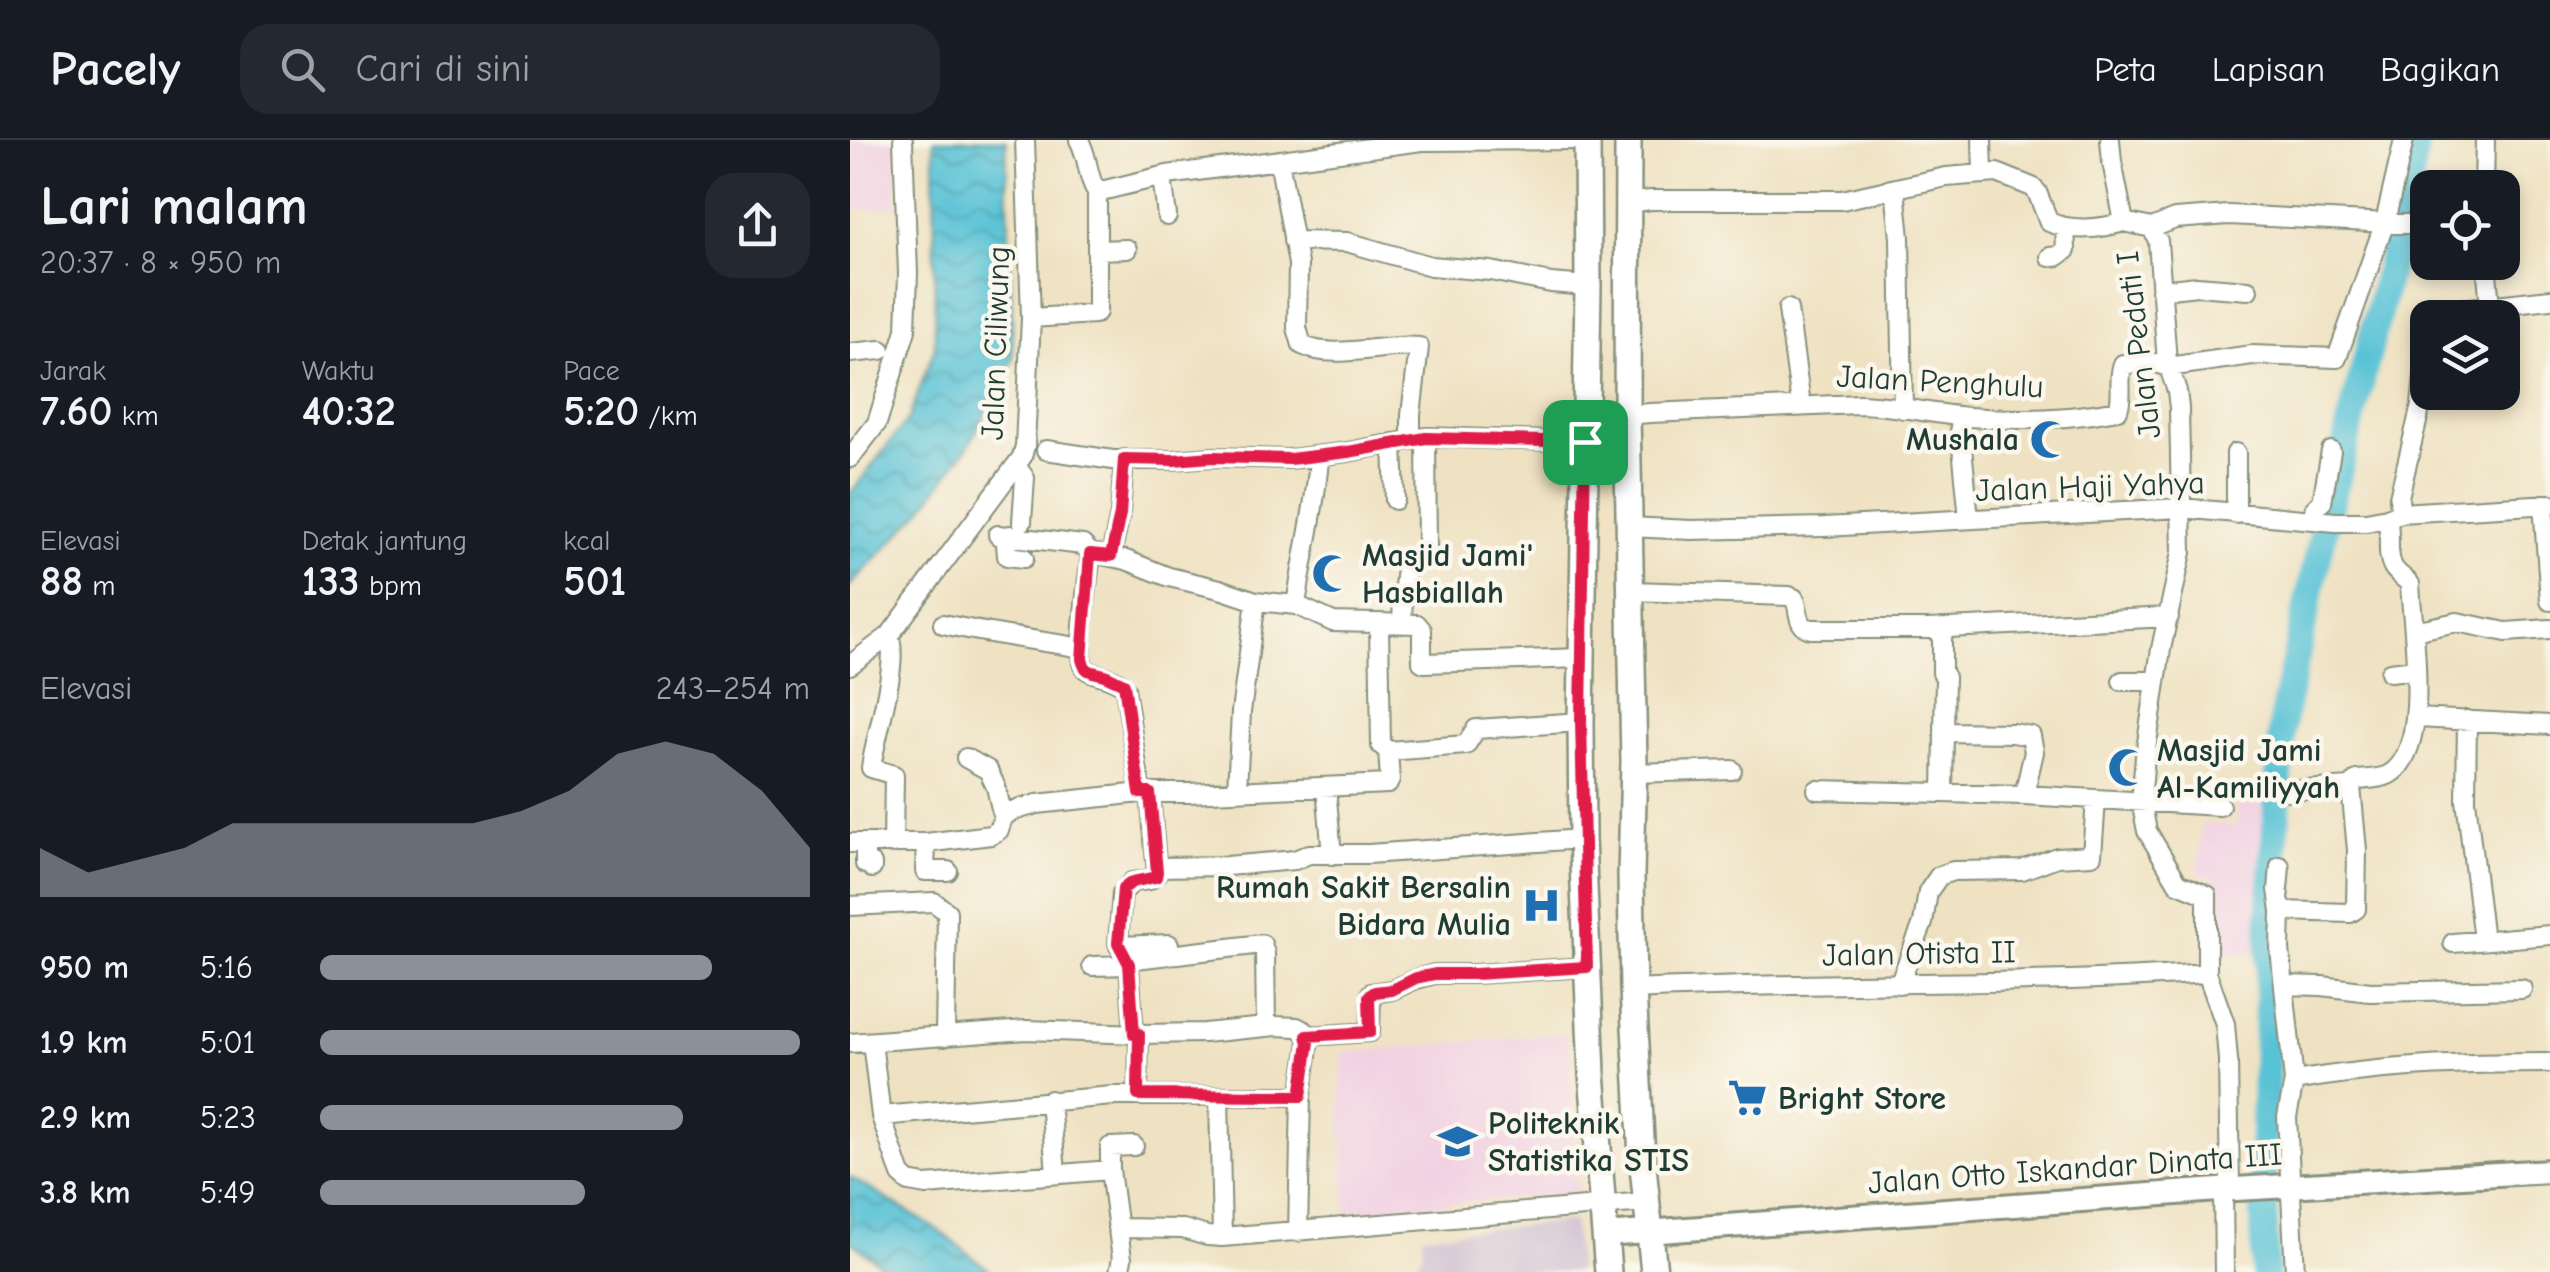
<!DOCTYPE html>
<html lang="id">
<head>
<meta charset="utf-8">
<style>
	:root { --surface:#171b24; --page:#242831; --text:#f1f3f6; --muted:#9ea1a6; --line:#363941; --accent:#8c9099 }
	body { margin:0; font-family:"Comic Neue",sans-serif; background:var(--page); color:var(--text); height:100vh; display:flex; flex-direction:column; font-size:38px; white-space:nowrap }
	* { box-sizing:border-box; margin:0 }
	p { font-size:32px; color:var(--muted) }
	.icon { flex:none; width:55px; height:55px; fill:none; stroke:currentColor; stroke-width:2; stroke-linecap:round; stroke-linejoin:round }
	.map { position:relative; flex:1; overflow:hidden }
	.sheet { display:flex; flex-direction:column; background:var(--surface); width:850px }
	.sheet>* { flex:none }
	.fabs { position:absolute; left:1560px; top:30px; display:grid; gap:20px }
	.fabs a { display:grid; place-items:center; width:110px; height:110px; border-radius:20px; background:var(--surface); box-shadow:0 5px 15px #0003; font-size:50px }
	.pin { position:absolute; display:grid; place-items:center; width:85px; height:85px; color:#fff; margin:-42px; border-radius:20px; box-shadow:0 5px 15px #0006 }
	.round { display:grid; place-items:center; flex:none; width:105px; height:105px; border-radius:30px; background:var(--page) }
	.head { display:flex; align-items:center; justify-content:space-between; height:170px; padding:0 40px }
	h1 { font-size:55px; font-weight:700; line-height:75px }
	.figures { display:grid; grid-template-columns:repeat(3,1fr); gap:15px; height:170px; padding:10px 40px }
	.figures div { display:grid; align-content:center }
	.figures b { font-size:42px; font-weight:700 }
	.figures small { font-size:28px; font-weight:400 }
	.figures p { font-size:28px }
	.chart { height:280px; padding:20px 40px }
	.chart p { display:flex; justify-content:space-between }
	.chart svg { width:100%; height:180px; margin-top:10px; fill:var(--accent); opacity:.7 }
	ul { padding:0 40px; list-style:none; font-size:32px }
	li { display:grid; grid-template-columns:160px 120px 1fr; align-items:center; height:75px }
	li i { height:25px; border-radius:12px; background:var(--accent) }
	header { display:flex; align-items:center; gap:60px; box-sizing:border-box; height:140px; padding:0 50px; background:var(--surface); border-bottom:2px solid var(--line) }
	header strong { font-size:48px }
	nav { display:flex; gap:55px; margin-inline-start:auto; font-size:35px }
	.search { width:700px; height:90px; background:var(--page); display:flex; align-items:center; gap:25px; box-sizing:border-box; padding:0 35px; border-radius:30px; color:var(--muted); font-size:38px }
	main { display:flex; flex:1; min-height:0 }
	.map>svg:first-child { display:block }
	.built { fill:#f1d0e2 }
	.industrial { fill:#cebed0 }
	.water { fill:url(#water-waves); stroke:#3c8085; stroke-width:2.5 }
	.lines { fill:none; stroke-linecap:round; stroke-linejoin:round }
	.river { stroke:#59c2d6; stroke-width:28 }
	.street-casing { stroke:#87907b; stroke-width:22 }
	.secondary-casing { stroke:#87907b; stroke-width:28 }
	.primary-casing { stroke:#87907b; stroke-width:30 }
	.street { stroke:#fff; stroke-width:18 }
	.secondary { stroke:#fff; stroke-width:22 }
	.primary { stroke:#fff; stroke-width:25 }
	.route-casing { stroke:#fff; stroke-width:20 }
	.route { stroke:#e11d48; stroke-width:12 }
	.labels { text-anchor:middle; stroke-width:9; stroke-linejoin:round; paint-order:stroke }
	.street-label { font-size:32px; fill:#1f3d34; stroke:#fbf7ec }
	.poi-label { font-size:32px; font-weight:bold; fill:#1f3d34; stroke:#fbf7ec; text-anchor:start }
</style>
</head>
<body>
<header>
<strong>Pacely</strong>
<div class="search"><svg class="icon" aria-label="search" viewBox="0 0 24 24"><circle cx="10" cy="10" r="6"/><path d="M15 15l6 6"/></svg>Cari di sini</div>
<nav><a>Peta</a><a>Lapisan</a><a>Bagikan</a></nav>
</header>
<main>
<section class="sheet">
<div class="head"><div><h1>Lari malam</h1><p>20:37 · 8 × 950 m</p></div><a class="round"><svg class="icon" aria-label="share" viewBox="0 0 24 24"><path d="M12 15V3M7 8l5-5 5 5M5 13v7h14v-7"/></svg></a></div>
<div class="figures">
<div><p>Jarak</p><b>7.60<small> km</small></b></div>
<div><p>Waktu</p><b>40:32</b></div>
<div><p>Pace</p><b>5:20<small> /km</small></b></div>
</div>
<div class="figures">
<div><p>Elevasi</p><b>88<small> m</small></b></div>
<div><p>Detak jantung</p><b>133<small> bpm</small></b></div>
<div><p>kcal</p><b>501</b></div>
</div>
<div class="chart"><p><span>Elevasi</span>243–254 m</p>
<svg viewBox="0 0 160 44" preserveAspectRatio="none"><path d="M0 44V32L10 38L20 35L30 32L40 26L50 26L60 26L70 26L80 26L90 26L100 23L110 18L120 9L130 6L140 9L150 18L160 32V44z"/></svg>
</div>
<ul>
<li><b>950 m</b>5:16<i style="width:80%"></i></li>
<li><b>1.9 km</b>5:01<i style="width:98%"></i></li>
<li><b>2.9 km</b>5:23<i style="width:74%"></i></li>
<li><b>3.8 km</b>5:49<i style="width:54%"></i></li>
</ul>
</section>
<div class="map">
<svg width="1700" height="1132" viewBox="0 0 1700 1132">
	<defs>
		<pattern id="water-waves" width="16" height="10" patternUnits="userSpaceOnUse" patternTransform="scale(2.5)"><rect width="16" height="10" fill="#59c2d6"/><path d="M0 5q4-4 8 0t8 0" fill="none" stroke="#499fae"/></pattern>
	</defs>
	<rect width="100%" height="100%" fill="#fbf7ec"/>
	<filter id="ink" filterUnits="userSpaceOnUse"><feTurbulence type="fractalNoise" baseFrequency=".01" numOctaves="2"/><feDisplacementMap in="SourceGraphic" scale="20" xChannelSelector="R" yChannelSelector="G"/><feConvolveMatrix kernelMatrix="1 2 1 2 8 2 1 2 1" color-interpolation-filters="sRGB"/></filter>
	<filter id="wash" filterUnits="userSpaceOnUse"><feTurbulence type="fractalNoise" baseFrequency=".0048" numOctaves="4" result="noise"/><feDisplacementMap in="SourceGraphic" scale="40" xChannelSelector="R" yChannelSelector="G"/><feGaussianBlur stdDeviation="2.25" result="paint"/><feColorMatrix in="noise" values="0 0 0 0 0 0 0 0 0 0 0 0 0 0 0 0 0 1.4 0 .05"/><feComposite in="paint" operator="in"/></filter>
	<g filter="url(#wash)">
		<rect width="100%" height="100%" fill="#efe2c2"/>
		<path class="built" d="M 0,0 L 45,0 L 47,67 L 0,70 Z
			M 1388,663 L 1416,665 L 1411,809 L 1367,817 L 1362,736 L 1348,734 L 1351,684 L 1387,686 Z
			M 717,893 L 728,1053 L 496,1073 L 491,973 L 492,913 Z"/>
		<path class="industrial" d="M 723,1081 L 728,1132 L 557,1132 L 562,1130 L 573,1112 L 572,1095 Z"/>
		<path class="water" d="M 84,0 L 156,0 L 163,220 L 119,305 L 72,370 L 0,446 L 0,354 L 59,278 L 85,207 Z
			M 0,1037 L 88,1090 L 142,1132 L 40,1132 L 0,1101 Z"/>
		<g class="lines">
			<path class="river" d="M 1415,1132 L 1413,1024 L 1421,765 L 1433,576 L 1472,398 L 1556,60 L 1566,0"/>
		</g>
	</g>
	<g filter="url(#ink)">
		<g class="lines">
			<defs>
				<path id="street" d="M 1132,0 L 1133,34
					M 1260,0 L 1262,22 L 1274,82 L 1302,88 L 1308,101 L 1317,222 L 1327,251 L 1329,268 L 1332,412 L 1311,509 L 1295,616 L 1291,661 L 1297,691 L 1328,743 L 1357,755 L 1357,833 L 1375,884 L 1378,920 L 1380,1050
					M 429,20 L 448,124 L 447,188 L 452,205 C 483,221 535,203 569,207 L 561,275 L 561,300
					M 312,37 L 317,76
					M 1634,48 L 1635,0
					M 1045,49 L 1050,98 L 1053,269
					M 247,52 L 317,35 L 572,1 L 737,0
					M 777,63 L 801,60 L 992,60 L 1096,37 L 1147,33 L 1182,47 L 1187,52 L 1199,82 C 1221,92 1251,89 1274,82
					M 1302,88 L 1325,79 L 1379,75 L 1578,85
					M 443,101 L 497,102 L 581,126 L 641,131 L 701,143 L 738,146
					M 247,110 L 277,109
					M 1200,117 L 1208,116 L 1216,110 L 1215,87
					M 1636,122 L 1640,166
					M 1311,150 L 1347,146 L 1398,150
					M 938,169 L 951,265
					M 181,178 L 245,174 L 247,172 L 247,52 C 237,38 239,18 229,0
					M 1579,178 L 1586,169 L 1619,168 L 1700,159
					M 0,213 L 31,210
					M 777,275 L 800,273 L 1010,264 C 1046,265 1082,274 1119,277 C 1167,281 1220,279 1268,270 C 1274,255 1267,238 1273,224 L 1307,223 L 1318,227 L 1402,215 L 1487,218 L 1535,82 L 1554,0
					M 1109,276 L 1119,379
					M 543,303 L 545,360
					M 196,310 L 263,320 L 323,320 L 362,317 L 440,319 L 498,312 L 576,297 L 735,302
					M 1386,313 L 1386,374
					M 0,318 L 27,283 L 56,190 L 58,133 L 53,0
					M 166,326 L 175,338 L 172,382
					M 1693,364 L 1700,461
					M 1550,373 L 1549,357 L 1571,265 L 1578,196
					M 1462,379 L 1465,368 L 1472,362 L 1481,311
					M 779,387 L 841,390 L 974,387 L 1331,368 L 1486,382 L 1516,382 L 1537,378 L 1550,373 L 1700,364
					M 148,395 L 233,405 L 241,413 L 276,420 L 319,437 L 370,449 L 406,461 L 446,465 L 483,482 L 567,484 L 572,490 L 572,522 L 574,523 L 732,518
					M 160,395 L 156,404 L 157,416 L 174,418
					M 241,413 C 239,432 227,516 234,527 C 240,536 265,535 275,548 L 291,653
					M 261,416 L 270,374 L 274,319
					M 781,451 L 939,456 L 944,458 C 951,470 945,487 962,489 L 1078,489 L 1319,477
					M 446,465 C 453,417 465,369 469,320 L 467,316
					M 93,484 C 139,494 185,500 232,508
					M 552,484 L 553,455 L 556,428 L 571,419 L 577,410 L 576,297
					M 1092,488 L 1092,533 L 1095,537 L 1093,652
					M 1564,491 L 1607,482 L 1656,492 L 1700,489
					M 39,496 C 50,520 25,598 21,628 L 44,635 L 43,704
					M 0,525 L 39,496 L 172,317 L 175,306 L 181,178 L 175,0
					M 1540,532 L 1566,529
					M 1272,541 L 1306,541
					M 1567,578 L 1700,585
					M 1617,580 L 1616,660 L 1633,800
					M 1094,592 L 1163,593 L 1181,596 L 1184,612 L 1174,655
					M 538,611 L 616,605 L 626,589 L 731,582
					M 116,618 L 138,630 L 146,647 L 153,677
					M 784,633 L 882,630
					M 476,647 L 482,715
					M 387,650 L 391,572 L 406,461
					M 967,650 L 1174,655 L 1370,666
					M 1438,651 L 1501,647 L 1507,640 C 1517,639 1530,639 1538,635 C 1583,612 1562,486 1560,444 C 1555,438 1547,434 1543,427 C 1535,412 1542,394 1537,378
					M 0,703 L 76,703 L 141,695 L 149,690 L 153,677 L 162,671 L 187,664 L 291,653 L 338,653 L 538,644 L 540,640 L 538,611 L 531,605 L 529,485
					M 15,703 L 15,724 L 22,724 L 22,728
					M 76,703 L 75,731 L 98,731
					M 1430,726 L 1428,750 L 1431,771 L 1430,809 L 1444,941 L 1437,977 L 1445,1132
					M 307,727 L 377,726 L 445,720 L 459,714 L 518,714 L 732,699
					M 0,766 L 84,762 L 97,772 L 95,897
					M 1431,771 L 1500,773 L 1506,769 L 1507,710 L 1501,647
					M 1603,803 L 1700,795
					M 269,806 L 319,804
					M 277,820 L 412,804 L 415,813 L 416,886
					M 242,826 L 279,825
					M 1049,844 L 1073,783 L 1078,752 L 1089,736 L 1103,731 L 1172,730 L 1207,717 L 1242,715 L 1246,660
					M 1434,845 L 1472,846 L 1520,852 L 1672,849
					M 783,850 C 974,840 1166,847 1357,833
					M 284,894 L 279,825 L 268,803 L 272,753 L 282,742 L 299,740 L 307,734 L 300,653
					M 457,896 L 520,892 L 521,853 L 542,850 L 566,839 L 585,834 L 625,834 L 737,827
					M 22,902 L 31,976 L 51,1035 L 59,1042 L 76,1045 L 260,1030
					M 0,903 L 176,890 L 289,894 L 354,893 L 426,886 L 447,887 L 455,891 L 459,902 L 451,956 L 448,1092
					M 1444,941 C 1529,926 1614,923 1700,923
					M 288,955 L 289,894
					M 369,956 L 372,1097
					M 200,960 L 206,1033
					M 31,976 L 263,956 L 451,956
					M 1373,1050 L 1374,1132
					M 267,1088 L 333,1089 L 357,1096 L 372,1097 L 795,1062
					M 269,1132 L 272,1119 L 260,1030 L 260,1007 L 284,1006"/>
				<path id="secondary" d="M 755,1095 L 1368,1050 L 1700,1031"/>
				<path id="primary" d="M 737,0 L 738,146 L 731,582 L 732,699 L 742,933 L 758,1132
					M 778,0 L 777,275 L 784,622 L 781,734 L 783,850 L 792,1017 L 804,1132"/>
			</defs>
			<use href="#street" class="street-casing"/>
			<use href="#secondary" class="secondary-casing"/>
			<use href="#primary" class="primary-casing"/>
			<use href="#street" class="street"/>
			<use href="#secondary" class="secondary"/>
			<use href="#primary" class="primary"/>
		</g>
	</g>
	<g class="lines" filter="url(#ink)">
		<defs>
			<path id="route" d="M 576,298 L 735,302 L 731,582 L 737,827 L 625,834 L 585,834 L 566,838 L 542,850 L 525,852 L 519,856 L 520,892 L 457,896 L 459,902 L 451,956 L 288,955 L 289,894 L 284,894 L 279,824 L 268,803 L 273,749 L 282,742 L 306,737 L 307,732 L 300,653 L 290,653 L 274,544 C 267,541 260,537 254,535 C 242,531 235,533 232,519 L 240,414 L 261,416 L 270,374 L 274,319 L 324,320 L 362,317 L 440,319 L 498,312 Z"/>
		</defs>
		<use href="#route" class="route-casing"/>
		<use href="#route" class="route"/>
	</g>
	<defs>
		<symbol id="mosque-bare" viewBox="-9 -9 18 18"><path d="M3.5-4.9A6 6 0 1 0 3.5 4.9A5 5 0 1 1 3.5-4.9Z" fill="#1f6fb2" stroke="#fbf7ec" stroke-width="2.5" paint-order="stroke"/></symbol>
		<symbol id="hospital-bare" viewBox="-9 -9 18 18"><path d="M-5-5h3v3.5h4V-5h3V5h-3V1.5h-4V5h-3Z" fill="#1f6fb2" stroke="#fbf7ec" stroke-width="2.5" paint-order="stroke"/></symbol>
		<symbol id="supermarket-bare" viewBox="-9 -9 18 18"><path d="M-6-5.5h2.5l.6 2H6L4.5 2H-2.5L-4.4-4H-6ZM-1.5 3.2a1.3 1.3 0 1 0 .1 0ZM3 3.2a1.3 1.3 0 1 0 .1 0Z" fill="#1f6fb2" stroke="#fbf7ec" stroke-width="2.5" paint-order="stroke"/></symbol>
		<symbol id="university-bare" viewBox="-9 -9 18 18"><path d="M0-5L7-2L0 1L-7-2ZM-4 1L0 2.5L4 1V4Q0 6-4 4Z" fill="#1f6fb2" stroke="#fbf7ec" stroke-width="2.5" paint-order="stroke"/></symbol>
	</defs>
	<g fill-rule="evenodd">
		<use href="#mosque-bare" x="1172" y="272" width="55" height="55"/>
		<use href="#mosque-bare" x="454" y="406" width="55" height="55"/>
		<use href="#mosque-bare" x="1250" y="600" width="55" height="55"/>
		<use href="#hospital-bare" x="664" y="738" width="55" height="55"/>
		<use href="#supermarket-bare" x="870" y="930" width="55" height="55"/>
		<use href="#university-bare" x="580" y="974" width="55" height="55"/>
	</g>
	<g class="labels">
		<g class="street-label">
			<text transform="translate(145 203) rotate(-88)" y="11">Jalan Ciliwung</text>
			<text transform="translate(1288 205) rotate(-97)" y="11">Jalan Pedati I</text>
			<text transform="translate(1090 241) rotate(3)" y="11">Jalan Penghulu</text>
			<text transform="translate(1240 346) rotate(-2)" y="11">Jalan Haji Yahya</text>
			<text transform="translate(1069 813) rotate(-1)" y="11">Jalan Otista II</text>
			<text transform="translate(1225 1028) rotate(-4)" y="11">Jalan Otto Iskandar Dinata III</text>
		</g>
		<g class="poi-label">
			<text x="1169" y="310" text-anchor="end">Mushala</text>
			<text x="512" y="426">Masjid Jami'<tspan x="512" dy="37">Hasbiallah</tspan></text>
			<text x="1307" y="621">Masjid Jami<tspan x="1307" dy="37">Al-Kamiliyyah</tspan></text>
			<text x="661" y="758" text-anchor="end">Rumah Sakit Bersalin<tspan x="661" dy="37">Bidara Mulia</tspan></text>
			<text x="928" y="969">Bright Store</text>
			<text x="638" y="994">Politeknik<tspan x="638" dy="37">Statistika STIS</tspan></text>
		</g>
	</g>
</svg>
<div class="fabs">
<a><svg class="icon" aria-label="locate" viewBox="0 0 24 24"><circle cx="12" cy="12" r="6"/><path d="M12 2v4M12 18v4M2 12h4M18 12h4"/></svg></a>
<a><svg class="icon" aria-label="layers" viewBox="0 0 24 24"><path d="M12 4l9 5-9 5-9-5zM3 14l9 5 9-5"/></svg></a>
</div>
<div class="pin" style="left:735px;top:302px;background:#1e9e55"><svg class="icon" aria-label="arrive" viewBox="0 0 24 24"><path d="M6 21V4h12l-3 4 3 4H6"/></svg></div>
</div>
</main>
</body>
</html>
